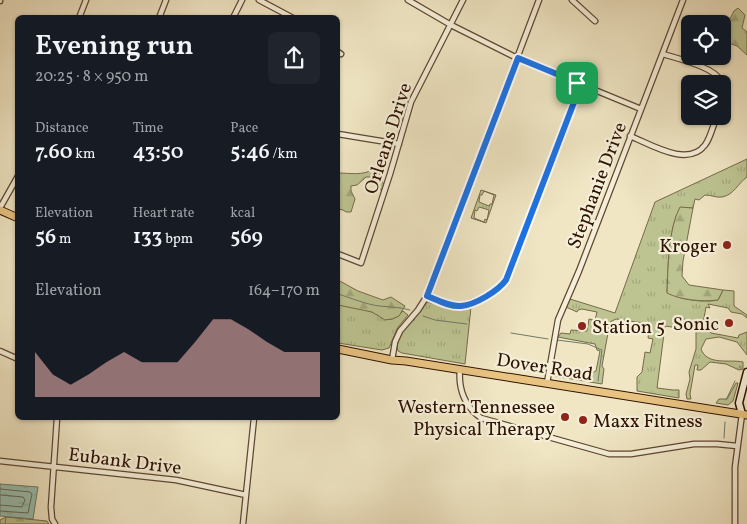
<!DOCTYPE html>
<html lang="en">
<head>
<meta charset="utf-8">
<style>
	:root { --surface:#171b24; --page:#20242c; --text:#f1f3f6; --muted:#9ea1a6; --accent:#c59692 }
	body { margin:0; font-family:Vollkorn,serif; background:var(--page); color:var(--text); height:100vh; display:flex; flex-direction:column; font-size:19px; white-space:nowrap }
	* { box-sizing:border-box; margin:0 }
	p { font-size:16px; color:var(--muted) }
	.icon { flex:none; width:28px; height:28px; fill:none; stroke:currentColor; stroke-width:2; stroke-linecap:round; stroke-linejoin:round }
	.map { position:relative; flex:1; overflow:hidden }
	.drawer { position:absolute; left:15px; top:15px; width:325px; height:405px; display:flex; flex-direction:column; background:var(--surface); border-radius:8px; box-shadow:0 1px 4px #0004 }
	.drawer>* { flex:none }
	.fabs { position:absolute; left:681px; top:15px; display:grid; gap:10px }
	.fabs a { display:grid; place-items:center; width:50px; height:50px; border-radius:8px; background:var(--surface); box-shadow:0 1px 4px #0004; font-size:25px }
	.pin { position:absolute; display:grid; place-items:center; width:42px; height:42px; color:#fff; margin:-21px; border-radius:10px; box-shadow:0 2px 8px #0006 }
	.round { display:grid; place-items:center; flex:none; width:52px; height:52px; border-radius:8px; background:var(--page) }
	.overview { display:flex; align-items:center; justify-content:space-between; height:85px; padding:0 20px }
	h1 { font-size:28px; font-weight:600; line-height:38px }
	.stats { display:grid; grid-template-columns:repeat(3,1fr); gap:8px; height:85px; padding:5px 20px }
	.stats div { display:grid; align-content:center }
	.stats b { font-size:21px; font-weight:600 }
	.stats small { font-size:14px; font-weight:400 }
	.stats p { font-size:14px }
	.chart { height:140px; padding:10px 20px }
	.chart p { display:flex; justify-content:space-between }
	.chart svg { width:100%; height:90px; margin-top:5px; fill:var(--accent); opacity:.7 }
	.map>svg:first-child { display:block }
	.grass { fill:url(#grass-tufts); stroke:#766b49; fill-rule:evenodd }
	.forest { fill:url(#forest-firs); stroke:#766b49 }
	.water { fill:url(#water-ripples); stroke:#6f7a6a }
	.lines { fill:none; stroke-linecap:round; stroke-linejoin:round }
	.shore { stroke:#646958; stroke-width:1 }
	.stream { stroke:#6f7a6a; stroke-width:1 }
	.minor-casing { stroke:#5e4731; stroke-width:7 }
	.secondary-casing { stroke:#2e1200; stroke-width:9 }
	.primary-casing { stroke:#2e1200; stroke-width:9 }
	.minor { stroke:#f5efd9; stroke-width:4.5 }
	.secondary { stroke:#f5efd9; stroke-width:6 }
	.primary { stroke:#e8c382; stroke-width:7 }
	.route-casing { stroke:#fff; stroke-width:10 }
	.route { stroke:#1a73e8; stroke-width:6 }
	.poi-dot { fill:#8f2418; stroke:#f5efd9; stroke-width:2 }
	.labels { text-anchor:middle; stroke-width:4.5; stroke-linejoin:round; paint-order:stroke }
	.street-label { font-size:19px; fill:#2e1200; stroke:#f5efd9 }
	.poi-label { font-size:19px; fill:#2e1200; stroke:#f5efd9; text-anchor:end }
</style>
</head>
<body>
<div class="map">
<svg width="747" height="524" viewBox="0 0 747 524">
	<defs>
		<pattern id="grass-tufts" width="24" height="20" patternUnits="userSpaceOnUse" patternTransform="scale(1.25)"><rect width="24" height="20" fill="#bdc492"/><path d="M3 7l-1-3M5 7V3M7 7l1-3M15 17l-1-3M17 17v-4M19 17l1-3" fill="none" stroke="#a3a77c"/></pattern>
		<pattern id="forest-firs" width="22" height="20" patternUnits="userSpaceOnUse" patternTransform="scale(1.25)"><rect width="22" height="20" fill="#bdc492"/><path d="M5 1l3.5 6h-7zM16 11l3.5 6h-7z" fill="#a3a77c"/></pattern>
		<pattern id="water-ripples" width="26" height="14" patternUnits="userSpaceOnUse" patternTransform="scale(1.25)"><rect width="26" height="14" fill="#9ac0b1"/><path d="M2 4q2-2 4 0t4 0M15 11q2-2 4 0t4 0" fill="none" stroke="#85a496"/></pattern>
	</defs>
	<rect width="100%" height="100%" fill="#f0e6c4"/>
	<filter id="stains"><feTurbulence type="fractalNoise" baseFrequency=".004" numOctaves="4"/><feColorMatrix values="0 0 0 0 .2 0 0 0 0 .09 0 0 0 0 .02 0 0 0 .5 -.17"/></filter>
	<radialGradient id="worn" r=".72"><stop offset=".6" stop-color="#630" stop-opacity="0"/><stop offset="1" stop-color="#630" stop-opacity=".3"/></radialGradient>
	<path class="grass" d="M 747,159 L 747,177 C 738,183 734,195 722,197 C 717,198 711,195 705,195 L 699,200 L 695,199 L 693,208 L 680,208 C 668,229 668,268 667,292 C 680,300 703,303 718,300 L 723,290 L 734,291 L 734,306 L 747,315 L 747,318 L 742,314 L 731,312 L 728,308 L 708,304 L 710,308 L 706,307 L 702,329 L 708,329 L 711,333 L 738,338 L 739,335 L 747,332 L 747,355 L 737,342 L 719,337 L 706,339 L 701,349 C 707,366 730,359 743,362 L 743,369 L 739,370 L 726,364 L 710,362 L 701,370 L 697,370 L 698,365 L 695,365 L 690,394 L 691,399 L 687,399 L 686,394 L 690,379 L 689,372 L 696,349 L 696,330 L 688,327 L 685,329 L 665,326 L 657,388 L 673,390 L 679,390 L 679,398 L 637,391 L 637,377 L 642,372 L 645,352 L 650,353 L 653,339 L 648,338 L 650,324 L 616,319 L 610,322 L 602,366 L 604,369 L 602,384 L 554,376 L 551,371 L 552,367 L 559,375 L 582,379 L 582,376 L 592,377 L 592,373 L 596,371 L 600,351 L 597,350 L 595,344 L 558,337 L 561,333 L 570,334 L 571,330 L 587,331 L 589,319 L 595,320 L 597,312 L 582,309 L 578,310 L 577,312 L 566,307 L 570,299 L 615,313 L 655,202 Z
		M 481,190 L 496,195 L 486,223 L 471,218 ZM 484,191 L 494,195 L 492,204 L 490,204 L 489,206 L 479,202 L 480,195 L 482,195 ZM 479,207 L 489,210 L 487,220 L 485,219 L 484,222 L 474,218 L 475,210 L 477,211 Z
		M 427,302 L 455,309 L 471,307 L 465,364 L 402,353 L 398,351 C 393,335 419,314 427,302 Z
		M 338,305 C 348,306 359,307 369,311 C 384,316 388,327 403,311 L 408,315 L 398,327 L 389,348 L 382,350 L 338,343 Z
		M 736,383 L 738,383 L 733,401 L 728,405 L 716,403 L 719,399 L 727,399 Z"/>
	<path class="forest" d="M 738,8 L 745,15 L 742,28 L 747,32 L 747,55 L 737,46 L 723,41 L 722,24 L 702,24 L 706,16 L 718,21 L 729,21 L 734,11 Z
		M 374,169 L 379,172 L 384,186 L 383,190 L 377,189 L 373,177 L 366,177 L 357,185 L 351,186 L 351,191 L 355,199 L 351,212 L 346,212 L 343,210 L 338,209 L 338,173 C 351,173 362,176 374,169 Z
		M 680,207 L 693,208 L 683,261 L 682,276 L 689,285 L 723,290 L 718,300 C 703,302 680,300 667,293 C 668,268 668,229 680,207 Z
		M 338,280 L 358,291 L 383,300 L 391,297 L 405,306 L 399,316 L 392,319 L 385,320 L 372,312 L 338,305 Z
		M 6,517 L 47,521 L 49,524 L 0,524 L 0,520 Z"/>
	<path class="water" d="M 0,484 L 38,487 L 33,519 L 0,516 Z"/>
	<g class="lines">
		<path class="shore" d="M 0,489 L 30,492 L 32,494 L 28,513 L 0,511
			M 0,495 L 23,497 L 25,500 L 22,507 L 0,505"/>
		<path class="stream" d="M 338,294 C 351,298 365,304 379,306 C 390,307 400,307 410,310
			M 423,316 L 435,320 L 467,324
			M 511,333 L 548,339
			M 557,340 L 588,344 L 602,350 L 598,381
			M 740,368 L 740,366
			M 726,400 L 735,381
			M 724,438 L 725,422
			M 5,524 L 6,517"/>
		<defs>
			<path id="minor" d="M 259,0 L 293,18
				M 408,0 L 451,25 L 517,58 L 641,109
				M 572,0 L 595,21
				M 0,1 L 0,0
				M 79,18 L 86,0
				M 159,18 L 166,0
				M 233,18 L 242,0
				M 338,52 L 341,54
				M 663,54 C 679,59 715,67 722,82 C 726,89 724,95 722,102
				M 338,134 L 399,144
				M 630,136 C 650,144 688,168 705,145 C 711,137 713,125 717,116
				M 0,208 L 18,176
				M 338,254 L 361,263 L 390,174 L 411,102 L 463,0
				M 427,296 C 453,307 458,310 484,297 C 492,294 498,290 504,283 L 581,84
				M 0,351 L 18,359
				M 392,360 L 395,342 L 400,331 L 418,310 L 427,296 L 539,0
				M 460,369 C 458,389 465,407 481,418 L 609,454 L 631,454 L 694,444 L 717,444 L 737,446
				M 547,383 L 558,320 L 579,271 L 683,0
				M 0,461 L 176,480 L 246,495
				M 55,524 L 52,519 L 51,507 L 57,418
				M 243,524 L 254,418
				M 735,524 L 735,467 L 742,414"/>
			<path id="secondary" d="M 742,414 L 739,403 L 747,372"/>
			<path id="primary" d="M 0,210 L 18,218
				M 338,349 L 392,360 L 406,361 L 747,415"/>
		</defs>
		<use href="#minor" class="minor-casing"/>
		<use href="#secondary" class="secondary-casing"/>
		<use href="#primary" class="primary-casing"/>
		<use href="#minor" class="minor"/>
		<use href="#secondary" class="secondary"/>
		<use href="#primary" class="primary"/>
	</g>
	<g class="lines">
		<defs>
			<path id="route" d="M 518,58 L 581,84 L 506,280 C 498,291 475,305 461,306 C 450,307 437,300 427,296 Z"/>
		</defs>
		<use href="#route" class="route-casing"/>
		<use href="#route" class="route"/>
	</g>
	<g class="poi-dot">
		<circle cx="727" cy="245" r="5"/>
		<circle cx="729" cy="323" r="5"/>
		<circle cx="582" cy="326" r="5"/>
		<circle cx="565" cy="417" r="5"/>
		<circle cx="583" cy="420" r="5"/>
	</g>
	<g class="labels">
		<g class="street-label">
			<text transform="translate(387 138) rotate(-72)" y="7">Orleans Drive</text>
			<text transform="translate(596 185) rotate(-69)" y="7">Stephanie Drive</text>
			<text transform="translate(545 366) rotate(9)" y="7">Dover Road</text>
			<text transform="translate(125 460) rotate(7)" y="7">Eubank Drive</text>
		</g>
		<g class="poi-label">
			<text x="717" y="252">Kroger</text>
			<text x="719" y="330">Sonic</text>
			<text x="592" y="333" text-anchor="start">Station 5</text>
			<text x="555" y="413">Western Tennessee<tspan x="555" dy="22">Physical Therapy</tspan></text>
			<text x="593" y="427" text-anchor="start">Maxx Fitness</text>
		</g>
	</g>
	<rect width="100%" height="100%" filter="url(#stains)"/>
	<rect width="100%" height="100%" fill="url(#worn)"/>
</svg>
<div class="fabs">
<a><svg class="icon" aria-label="locate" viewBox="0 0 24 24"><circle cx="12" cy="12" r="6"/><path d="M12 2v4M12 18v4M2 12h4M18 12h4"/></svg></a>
<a><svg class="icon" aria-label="layers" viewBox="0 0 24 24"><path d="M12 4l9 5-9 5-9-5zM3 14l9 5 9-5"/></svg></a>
</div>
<div class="pin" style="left:577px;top:83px;background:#1e9e55"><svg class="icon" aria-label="arrive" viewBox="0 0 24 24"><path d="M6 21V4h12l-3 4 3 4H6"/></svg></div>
<section class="drawer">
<div class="overview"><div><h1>Evening run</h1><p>20:25 · 8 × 950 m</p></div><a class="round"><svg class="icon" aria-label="share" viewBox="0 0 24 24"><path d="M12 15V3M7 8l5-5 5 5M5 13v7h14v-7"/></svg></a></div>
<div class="stats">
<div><p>Distance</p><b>7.60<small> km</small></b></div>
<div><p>Time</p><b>43:50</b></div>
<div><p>Pace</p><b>5:46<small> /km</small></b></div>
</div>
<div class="stats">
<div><p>Elevation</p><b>56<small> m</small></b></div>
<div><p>Heart rate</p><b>133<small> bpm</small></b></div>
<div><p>kcal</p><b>569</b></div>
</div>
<div class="chart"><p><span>Elevation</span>164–170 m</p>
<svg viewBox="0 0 160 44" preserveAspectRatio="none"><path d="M0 44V22L10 33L20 38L30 33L40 27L50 22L60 27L70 27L80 27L90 17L100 6L110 6L120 11L130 17L140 22L150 22L160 22V44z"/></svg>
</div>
</section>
</div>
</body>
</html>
